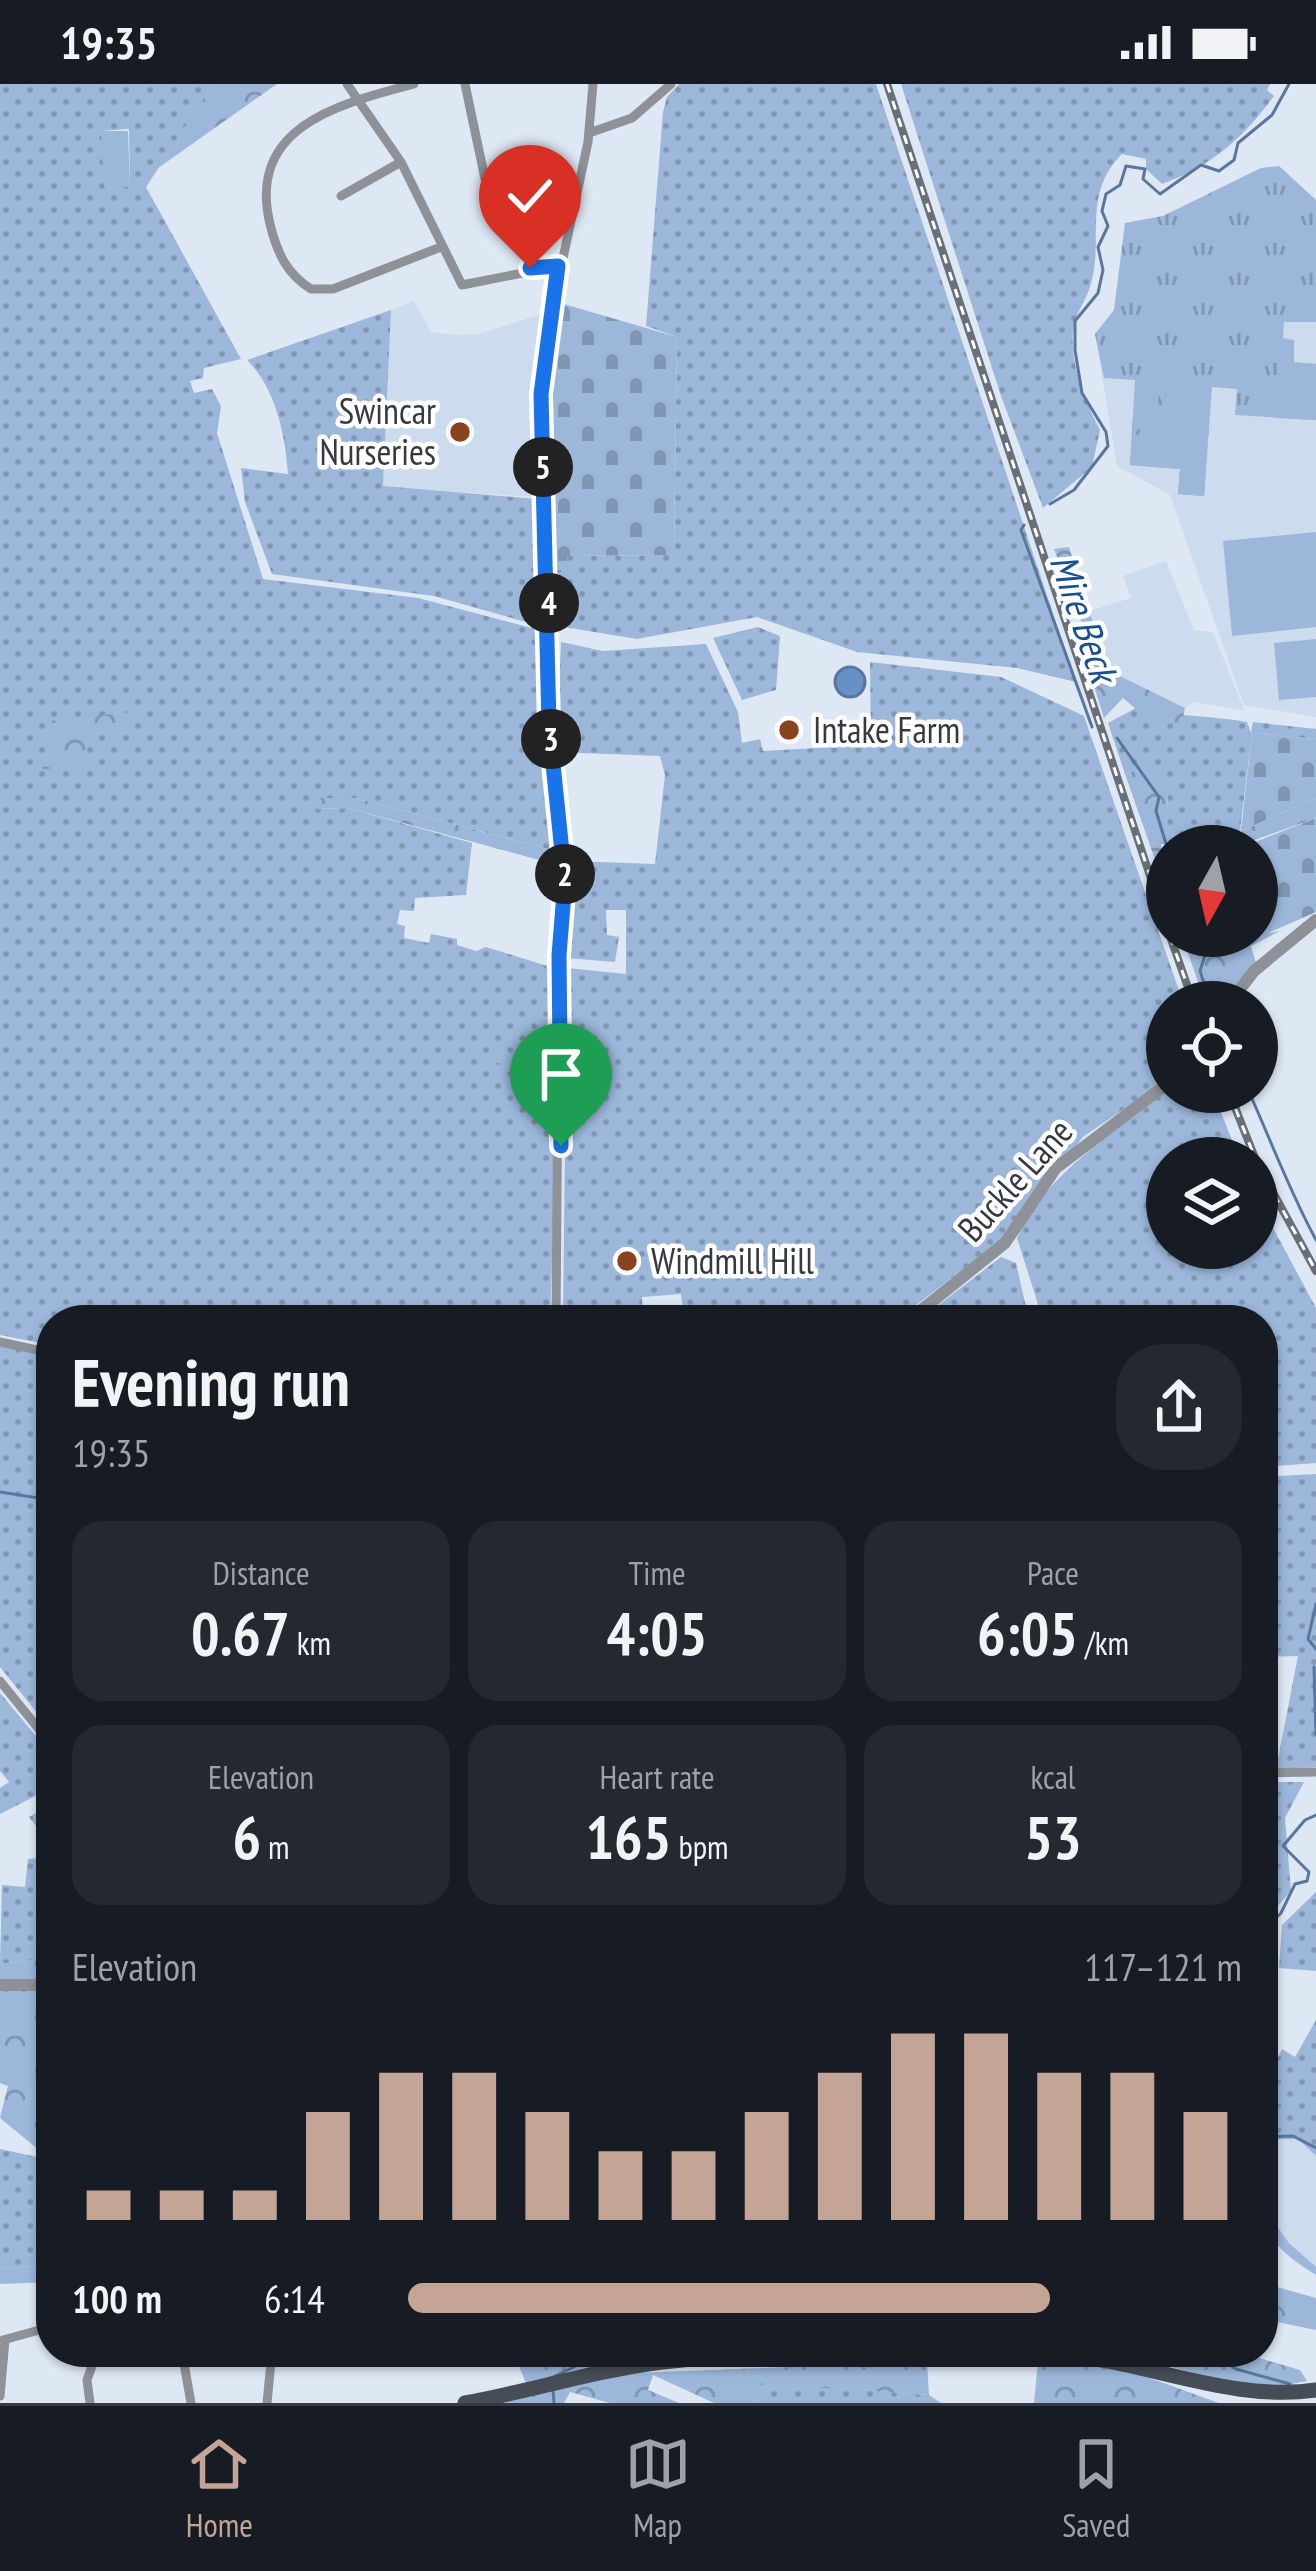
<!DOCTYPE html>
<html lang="en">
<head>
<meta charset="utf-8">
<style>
	:root { --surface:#171b24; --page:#242831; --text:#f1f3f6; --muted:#9ea1a6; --line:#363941; --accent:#c3a495 }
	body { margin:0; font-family:"PT Sans Narrow",sans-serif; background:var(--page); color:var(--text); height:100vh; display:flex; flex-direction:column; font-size:45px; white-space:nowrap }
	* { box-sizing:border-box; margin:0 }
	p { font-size:39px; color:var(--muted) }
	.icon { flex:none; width:66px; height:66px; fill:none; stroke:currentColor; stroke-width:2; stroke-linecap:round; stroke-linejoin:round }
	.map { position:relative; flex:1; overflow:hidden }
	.sheet { position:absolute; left:36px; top:1221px; width:1242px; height:1062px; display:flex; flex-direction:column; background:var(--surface); border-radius:48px; box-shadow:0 3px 9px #0004 }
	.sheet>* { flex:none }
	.needle { width:78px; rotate:188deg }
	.buttons { position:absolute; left:1146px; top:741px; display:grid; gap:24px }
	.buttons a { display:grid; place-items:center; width:132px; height:132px; border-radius:50%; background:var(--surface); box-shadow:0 3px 9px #0004; font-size:60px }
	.pin { position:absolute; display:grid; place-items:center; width:102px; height:102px; color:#fff; margin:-123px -51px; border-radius:50% 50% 50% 0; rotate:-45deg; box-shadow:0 0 12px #0007 }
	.pin .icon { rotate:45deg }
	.km { position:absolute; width:60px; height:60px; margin:-30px; border-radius:50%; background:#222; color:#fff; font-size:33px; line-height:60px; text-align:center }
	.round { display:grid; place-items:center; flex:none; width:126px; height:126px; border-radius:48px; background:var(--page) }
	.headline { display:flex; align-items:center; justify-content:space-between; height:204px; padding:0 36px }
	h1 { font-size:66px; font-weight:700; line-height:90px }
	.metrics { display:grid; grid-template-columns:repeat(3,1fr); gap:18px; height:204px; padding:12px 36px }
	.metrics div { display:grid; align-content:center; border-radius:30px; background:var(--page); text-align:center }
	.metrics b { font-size:60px; font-weight:700 }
	.metrics small { font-size:33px; font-weight:400 }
	.metrics p { font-size:33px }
	.chart { height:336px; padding:24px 36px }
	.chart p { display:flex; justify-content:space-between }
	.chart svg { width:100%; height:216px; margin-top:12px; stroke:var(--accent); stroke-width:6 }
	ul { padding:0 36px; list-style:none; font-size:39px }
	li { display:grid; grid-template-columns:192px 144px 1fr; align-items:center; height:90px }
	li i { height:30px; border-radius:15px; background:var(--accent) }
	.status { display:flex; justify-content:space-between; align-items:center; height:84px; padding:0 60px; background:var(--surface); direction:ltr }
	.status svg { height:33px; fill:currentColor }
	.tabs { display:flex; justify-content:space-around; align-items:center; height:168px; border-top:3px solid var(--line); background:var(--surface); font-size:33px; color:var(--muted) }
	.tabs a { display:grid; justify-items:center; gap:6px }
	.tabs .selected { color:var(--accent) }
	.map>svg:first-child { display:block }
	.built { fill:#cddbee }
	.grass { fill:url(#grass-dots); fill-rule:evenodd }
	.forest { fill:url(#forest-crowns) }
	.cemetery { fill:url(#cemetery-stones) }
	.park { fill:url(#park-tufts) }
	.garden { fill:#9cb7da }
	.water { fill:url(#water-ripples); stroke:#58769e; stroke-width:3 }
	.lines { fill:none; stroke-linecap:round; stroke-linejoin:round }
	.stream { stroke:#58769e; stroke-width:3 }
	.minor { stroke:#8e9298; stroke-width:9 }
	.tertiary { stroke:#8e9298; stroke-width:12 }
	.primary { stroke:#464d57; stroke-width:15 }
	.rail-casing { stroke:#696f77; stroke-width:8 }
	.rail { stroke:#fff; stroke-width:3; stroke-dasharray:9; stroke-linecap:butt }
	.route-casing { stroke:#fff; stroke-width:24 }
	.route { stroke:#1a73e8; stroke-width:15 }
	.poi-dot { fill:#8a431f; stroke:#fff; stroke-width:4.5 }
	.labels { text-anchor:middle; stroke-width:9; stroke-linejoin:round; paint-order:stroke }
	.poi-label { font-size:36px; fill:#363a40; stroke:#fff; text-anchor:start }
	.street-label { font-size:36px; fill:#363a40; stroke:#fff }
	.water-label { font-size:39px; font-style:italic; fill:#164f93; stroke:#fff }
</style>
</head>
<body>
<div class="status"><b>19:35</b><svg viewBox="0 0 49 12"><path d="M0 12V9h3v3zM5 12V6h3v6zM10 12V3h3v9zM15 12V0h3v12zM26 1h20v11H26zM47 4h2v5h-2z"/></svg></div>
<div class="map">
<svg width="1316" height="2319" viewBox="0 0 1316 2319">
	<defs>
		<pattern id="grass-dots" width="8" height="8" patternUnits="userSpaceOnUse" patternTransform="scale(3)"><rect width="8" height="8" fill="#9cb7da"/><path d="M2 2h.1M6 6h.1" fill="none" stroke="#8096b2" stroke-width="1.8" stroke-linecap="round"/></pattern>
		<pattern id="forest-crowns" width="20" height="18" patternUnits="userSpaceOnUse" patternTransform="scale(3)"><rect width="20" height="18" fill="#9cb7da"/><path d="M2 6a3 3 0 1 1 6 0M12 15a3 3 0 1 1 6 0" fill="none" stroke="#8096b2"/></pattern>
		<pattern id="cemetery-stones" width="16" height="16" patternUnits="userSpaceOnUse" patternTransform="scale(3)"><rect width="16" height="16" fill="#9cb7da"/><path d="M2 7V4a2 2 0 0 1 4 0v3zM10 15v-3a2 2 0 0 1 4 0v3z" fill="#8096b2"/></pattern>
		<pattern id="park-tufts" width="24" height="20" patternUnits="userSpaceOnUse" patternTransform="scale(3)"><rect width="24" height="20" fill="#9cb7da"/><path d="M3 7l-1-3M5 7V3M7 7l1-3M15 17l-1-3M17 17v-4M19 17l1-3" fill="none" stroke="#8096b2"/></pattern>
		<pattern id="water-ripples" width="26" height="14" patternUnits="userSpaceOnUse" patternTransform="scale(3)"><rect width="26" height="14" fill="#6690c6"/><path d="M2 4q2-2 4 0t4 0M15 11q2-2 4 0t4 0" fill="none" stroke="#5577a2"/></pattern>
	</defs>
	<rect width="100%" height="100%" fill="#dee8f5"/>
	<path class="built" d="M 1279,82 L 1316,116 L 1316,633 L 1244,621 L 1170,411 L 1117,382 L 1095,250 L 1114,226 L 1125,139 L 1163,132 L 1261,84 Z
		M 414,217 L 431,248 L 455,251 L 479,250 L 542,230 L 533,293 L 534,413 L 383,403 L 391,226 Z
		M 1166,477 L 1194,546 L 1213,548 L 1244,626 L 1192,618 L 1185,624 L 1108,586 L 1089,527 L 1131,514 L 1123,492 Z
		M 1298,2055 L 1316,2072 L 1316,2183 L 1289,2159 L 1263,2122 L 1263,2056 Z"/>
	<path class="grass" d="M 0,0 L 214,0 L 146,103 L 241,275 L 204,284 L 203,294 L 190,297 L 194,309 L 212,305 L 221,322 L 217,349 L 263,495 L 418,514 L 543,547 L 541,660 L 559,768 L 355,714 L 318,725 L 348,724 L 472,759 L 466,811 L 415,814 L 414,827 L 400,826 L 397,840 L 405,842 L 404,854 L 429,859 L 431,850 L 457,855 L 457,861 L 476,867 L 486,863 L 554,884 L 558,990 L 550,1236 L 51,1236 L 51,1261 L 0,1251 ZM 128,45 L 129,46 L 130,102 L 101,47 Z
		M 679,0 L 876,0 L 1076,598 L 1017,584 L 857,568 L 757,533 L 637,555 L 558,542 L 554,486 L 567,486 L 565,472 L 674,471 L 677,253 L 646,242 L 663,28 L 667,13 Z
		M 901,0 L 1270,0 L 1267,6 L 1274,12 C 1242,55 1213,81 1162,100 L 1146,85 L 1146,75 L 1122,70 C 1081,111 1105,155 1090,203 C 1086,217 1074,231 1073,247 C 1070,281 1085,316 1100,346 L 1092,383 L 1043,424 L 1001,312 Z
		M 391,226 L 383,402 L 538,415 L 534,433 L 541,539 L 536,541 L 434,512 L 272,490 L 245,418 L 241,384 L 288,390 C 285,350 276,305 247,276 Z
		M 758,543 L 780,552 L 776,606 L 742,616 L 713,554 Z
		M 561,558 L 603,567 L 706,560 L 738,628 L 742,659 L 760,655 L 763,667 L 871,661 L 870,578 L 1001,593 L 1084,632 L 1183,918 L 1167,918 L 1167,988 L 1159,1001 L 1083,1053 L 1003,1154 L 897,1236 L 684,1236 L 681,1210 L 642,1213 L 643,1236 L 563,1236 L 567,884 L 626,890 L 626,826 L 606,826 L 607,851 L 619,853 L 615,878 L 567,874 L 569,777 L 655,780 L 665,691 L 660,672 L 556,668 Z
		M 1136,624 C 1176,633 1208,631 1247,638 L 1251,649 L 1253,638 L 1316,645 L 1316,655 L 1252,649 L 1239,756 C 1217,771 1188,760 1166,748 L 1168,709 L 1149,683 L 1125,690 L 1108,639 Z
		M 1167,1007 L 1213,1008 L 1239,1074 L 1167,1074 L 1167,1164 L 1257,1164 L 1257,1114 L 1316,1224 L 1316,1379 L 1263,1383 L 1263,1236 L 1043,1236 L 1017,1154 C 1049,1086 1111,1052 1167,1007 Z
		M 1001,1173 L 1016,1179 L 1029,1236 L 919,1236 Z
		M 0,1262 L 51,1273 L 51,1646 L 0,1583 Z
		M 1316,1390 L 1316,1683 L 1276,1685 L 1298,1572 L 1263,1573 L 1263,1393 Z
		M 0,1609 L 51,1670 L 51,1704 L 0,1730 L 0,1704 L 9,1698 L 0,1687 Z
		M 1263,1698 L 1304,1698 L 1285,1734 L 1291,1807 L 1263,1839 Z
		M 51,1720 L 51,1874 L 0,1880 L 2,1801 L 25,1803 L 28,1775 L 38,1774 L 39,1746 L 29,1733 Z
		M 1316,1808 L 1316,1887 L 1279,1884 L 1282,1841 Z
		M 1316,1936 L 1316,2072 L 1298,2055 L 1263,2056 L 1263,2005 L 1282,1965 L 1295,1973 Z
		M 0,2065 L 51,2076 L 51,2180 L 0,2185 Z
		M 750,2298 L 929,2311 L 941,2319 L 756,2319 Z"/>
	<path class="forest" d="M 214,0 L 277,0 L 154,87 Z
		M 1069,463 L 1108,586 L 1185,624 L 1182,637 L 1157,643 L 1123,614 L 1104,634 L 1081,560 L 1088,555 L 1054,465 Z
		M 131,628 L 126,641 L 90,654 L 80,682 L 43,685 L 48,637 Z
		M 1149,682 L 1168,709 L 1166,748 L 1191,762 L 1161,760 L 1167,810 L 1125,690 Z
		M 315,714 L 355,714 L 559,768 L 561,782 L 348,724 L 317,725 Z
		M 1316,714 L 1316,734 L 1238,762 L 1241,747 Z
		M 1257,808 L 1264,850 L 1280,847 L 1251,862 L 1256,879 L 1225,918 L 1205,918 L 1182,852 L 1257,852 Z
		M 546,882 L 554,884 L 558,990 L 486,977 L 487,970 L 543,980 L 550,973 Z
		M 51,1874 L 51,1896 L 0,1896 L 0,1880 Z
		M 0,1905 L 51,1906 L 51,2076 L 0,2034 L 8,2002 L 0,1999 Z
		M 1263,2122 L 1289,2159 L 1316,2183 L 1316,2191 C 1288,2173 1263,2157 1263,2122 Z
		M 51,2180 L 51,2198 L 0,2200 L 0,2185 Z
		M 1263,2199 L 1316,2214 L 1316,2246 L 1263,2235 Z
		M 513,2268 L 706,2268 L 526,2299 Z
		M 1115,2268 L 1239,2268 L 1300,2286 L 1307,2297 L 1259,2306 Z
		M 927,2278 L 929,2311 L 752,2299 L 756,2319 L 714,2319 L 653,2291 L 648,2306 L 679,2319 L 610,2319 L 570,2308 L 564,2319 L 478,2319 L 630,2289 Z
		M 1038,2278 L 1125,2285 L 1219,2319 L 1034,2319 Z"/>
	<path class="cemetery" d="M 557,218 L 677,253 L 674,471 L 567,472 L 567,486 L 554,486 L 555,375 L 548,374 Z
		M 1252,649 L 1316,655 L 1316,714 L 1241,747 Z
		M 1316,734 L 1316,828 L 1264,851 L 1257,762 L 1250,760 Z"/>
	<path class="park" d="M 1279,82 L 1316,116 L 1316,238 L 1284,238 L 1283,254 L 1294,256 L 1294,278 L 1316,280 L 1316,336 L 1235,331 L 1237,305 L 1212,303 L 1204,412 L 1178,410 L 1180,385 L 1130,381 L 1135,296 L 1104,294 L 1095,250 L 1114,226 L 1125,139 L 1163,132 L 1261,84 Z"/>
	<path class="garden" d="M 101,47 L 128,47 L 130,103 L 104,102 Z
		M 1280,278 L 1316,280 L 1316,336 L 1277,334 Z
		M 1136,296 L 1160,298 L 1156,346 L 1132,345 Z
		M 1166,299 L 1211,303 L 1204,412 L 1178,410 L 1180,385 L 1130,381 L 1132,357 L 1163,359 Z
		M 1316,448 L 1316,543 L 1232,552 L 1223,457 Z
		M 1316,555 L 1316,613 L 1279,616 L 1274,559 Z"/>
	<path class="water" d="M835 598a15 15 0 1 1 30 0a15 15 0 1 1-30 0Z"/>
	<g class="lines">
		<path class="stream" d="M 1050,420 L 1074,406 L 1108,362 L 1106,348 L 1082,309 L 1075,266 L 1075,237 L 1098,209 L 1103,186 L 1098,163 L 1108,142 L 1102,127 L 1106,110 L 1120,101 L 1126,82 L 1145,85 L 1143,95 L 1160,110 L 1201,81 L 1219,87 L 1234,76 L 1238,59 L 1272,31 L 1289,0
			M 1024,441 L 1021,446 L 1092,643
			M 1117,654 L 1159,713 L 1156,727 L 1167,763
			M 1210,918 L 1200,887 L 1211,852
			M 1249,1008 C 1272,1059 1289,1106 1316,1156
			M 0,1408 L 51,1416
			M 1316,1520 L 1308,1555 L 1316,1565
			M 1314,1583 L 1316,1650
			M 1263,1847 L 1281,1829 L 1295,1800 L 1307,1797 L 1309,1788 L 1283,1762 L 1305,1736 L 1316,1731
			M 1263,1863 L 1273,1877 L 1263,1887
			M 1263,2053 L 1293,2052 L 1316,2064
			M 1209,2268 L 1236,2285 L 1290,2300
			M 553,2293 L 605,2268
			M 553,2305 L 554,2319"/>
		<path class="minor" d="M 347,0 L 401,78 L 462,201 L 558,182
			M 414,0 C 338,20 244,43 271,144 C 278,170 287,190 311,205 L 333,205 L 441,163
			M 465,0 L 485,95
			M 589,49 L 632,34 L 671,0
			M 341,112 L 401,78
			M 556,1236 L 559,870 L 565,797 L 549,641 L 542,272 L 588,58 L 593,0
			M 0,1258 L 51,1269
			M 0,1597 L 51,1660
			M 1263,1689 L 1316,1688
			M 3,2256 L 50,2243
			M 182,2268 L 191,2319
			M 0,2312 L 5,2256
			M 90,2319 L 87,2296 L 97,2268
			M 267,2319 L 272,2268"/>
		<path class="tertiary" d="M 1230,918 L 1254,887 L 1316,836
			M 909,1236 L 1005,1159 L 1056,1084 L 1167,1000
			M 0,1901 L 51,1901"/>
		<path class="primary" d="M 465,2319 C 531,2307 597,2286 663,2278 C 789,2264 921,2266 1048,2270 C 1139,2273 1226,2319 1316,2306"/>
		<defs>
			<path id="rail" d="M 887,0 L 1167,843
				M 1170,852 L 1193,918
				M 1229,1008 L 1255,1074
				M 1257,1079 L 1316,1187"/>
		</defs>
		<use href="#rail" class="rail-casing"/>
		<use href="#rail" class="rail"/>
	</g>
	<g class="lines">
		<defs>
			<path id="route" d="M 530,184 L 558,182 L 541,310 L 549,641 L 565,797 L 559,871 L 561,1062"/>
		</defs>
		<use href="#route" class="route-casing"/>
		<use href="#route" class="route"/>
	</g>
	<g class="poi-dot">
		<circle cx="460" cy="348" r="12"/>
		<circle cx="789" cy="646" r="12"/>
		<circle cx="627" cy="1177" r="12"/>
	</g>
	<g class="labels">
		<g class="poi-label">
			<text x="436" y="340" text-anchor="end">Swincar<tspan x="436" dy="41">Nurseries</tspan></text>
			<text x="813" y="659">Intake Farm</text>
			<text x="651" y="1190">Windmill Hill</text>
		</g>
		<g class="street-label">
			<text transform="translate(1015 1096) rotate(-48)" y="13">Buckle Lane</text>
		</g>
		<g class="water-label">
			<text transform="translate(1084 534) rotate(71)" y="14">Mire Beck</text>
		</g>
	</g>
</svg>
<div class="buttons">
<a><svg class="needle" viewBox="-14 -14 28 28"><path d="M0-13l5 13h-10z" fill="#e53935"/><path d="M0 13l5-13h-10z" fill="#9ea1a6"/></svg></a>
<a><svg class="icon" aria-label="locate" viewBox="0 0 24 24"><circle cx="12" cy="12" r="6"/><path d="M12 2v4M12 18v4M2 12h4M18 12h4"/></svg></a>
<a><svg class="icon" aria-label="layers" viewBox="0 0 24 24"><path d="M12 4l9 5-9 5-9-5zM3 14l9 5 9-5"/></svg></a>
</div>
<div class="pin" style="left:561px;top:1062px;background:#1e9e55"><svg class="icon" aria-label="arrive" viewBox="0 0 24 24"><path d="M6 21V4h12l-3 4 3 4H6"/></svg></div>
<div class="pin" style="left:530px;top:184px;background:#d93025"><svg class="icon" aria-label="check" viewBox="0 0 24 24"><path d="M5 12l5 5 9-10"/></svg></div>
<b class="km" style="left:565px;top:790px">2</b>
<b class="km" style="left:551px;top:655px">3</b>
<b class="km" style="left:549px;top:519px">4</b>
<b class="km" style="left:543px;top:383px">5</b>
<section class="sheet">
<div class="headline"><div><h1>Evening run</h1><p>19:35</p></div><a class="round"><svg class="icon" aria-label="share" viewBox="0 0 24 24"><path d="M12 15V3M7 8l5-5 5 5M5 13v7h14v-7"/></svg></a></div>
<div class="metrics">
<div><p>Distance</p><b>0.67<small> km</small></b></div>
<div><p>Time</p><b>4:05</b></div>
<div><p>Pace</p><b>6:05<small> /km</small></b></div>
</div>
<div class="metrics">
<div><p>Elevation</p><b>6<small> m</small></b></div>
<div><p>Heart rate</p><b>165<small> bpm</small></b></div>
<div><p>kcal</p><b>53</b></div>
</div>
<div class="chart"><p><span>Elevation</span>117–121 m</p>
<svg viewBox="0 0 160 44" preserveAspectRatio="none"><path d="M5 44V38M15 44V38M25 44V38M35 44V22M45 44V14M55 44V14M65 44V22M75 44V30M85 44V30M95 44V22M105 44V14M115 44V6M125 44V6M135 44V14M145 44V14M155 44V22"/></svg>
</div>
<ul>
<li><b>100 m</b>6:14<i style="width:77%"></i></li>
</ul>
</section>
</div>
<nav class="tabs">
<a class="selected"><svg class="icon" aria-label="home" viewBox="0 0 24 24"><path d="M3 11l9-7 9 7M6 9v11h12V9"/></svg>Home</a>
<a><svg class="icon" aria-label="map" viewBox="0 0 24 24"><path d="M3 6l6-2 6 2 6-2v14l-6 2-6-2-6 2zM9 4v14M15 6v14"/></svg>Map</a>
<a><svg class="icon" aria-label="saved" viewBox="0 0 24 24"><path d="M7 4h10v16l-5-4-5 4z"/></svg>Saved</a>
</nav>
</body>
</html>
